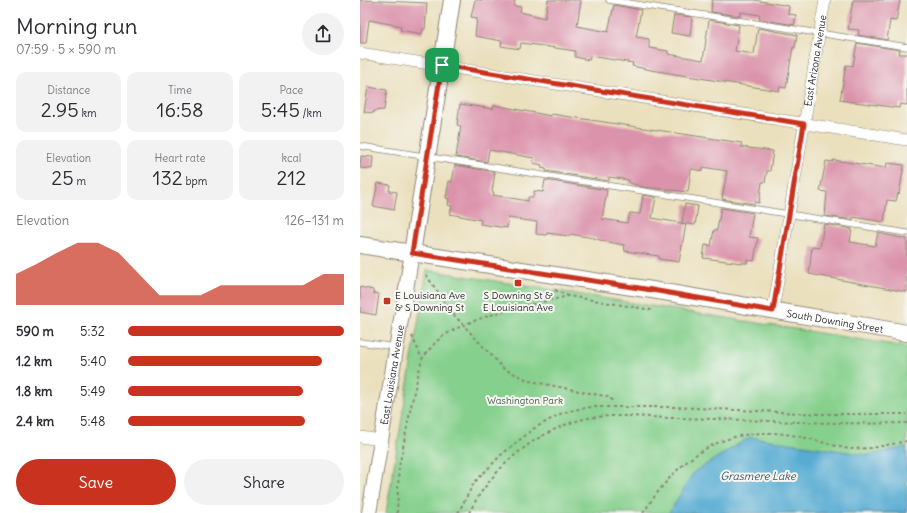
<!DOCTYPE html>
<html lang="en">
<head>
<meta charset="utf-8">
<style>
	:root { --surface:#fff; --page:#f2f2f3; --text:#2b2b33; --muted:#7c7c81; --accent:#c8321e }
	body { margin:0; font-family:Delius,sans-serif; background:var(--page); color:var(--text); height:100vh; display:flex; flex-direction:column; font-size:15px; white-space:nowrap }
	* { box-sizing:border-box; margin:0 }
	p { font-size:13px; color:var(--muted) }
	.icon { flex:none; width:22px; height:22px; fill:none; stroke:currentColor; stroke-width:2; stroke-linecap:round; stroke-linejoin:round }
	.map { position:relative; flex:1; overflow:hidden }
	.sheet { display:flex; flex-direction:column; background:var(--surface); width:360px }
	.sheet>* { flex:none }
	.pin { position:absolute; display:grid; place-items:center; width:34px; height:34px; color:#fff; margin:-17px; border-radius:8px; box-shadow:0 2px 6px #0006 }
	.round { display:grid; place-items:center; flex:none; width:42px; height:42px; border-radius:21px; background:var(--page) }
	.head { display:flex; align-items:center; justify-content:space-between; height:68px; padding:0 16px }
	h1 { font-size:22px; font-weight:600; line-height:30px }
	.stats { display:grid; grid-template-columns:repeat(3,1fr); gap:6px; height:68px; padding:4px 16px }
	.stats div { display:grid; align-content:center; border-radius:10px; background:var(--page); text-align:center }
	.stats b { font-size:20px; font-weight:600 }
	.stats small { font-size:11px; font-weight:400 }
	.stats p { font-size:11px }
	.chart { height:112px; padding:8px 16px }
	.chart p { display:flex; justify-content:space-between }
	.chart svg { width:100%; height:72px; margin-top:4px; fill:var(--accent); opacity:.7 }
	.cta { display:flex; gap:8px; margin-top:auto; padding:8px 16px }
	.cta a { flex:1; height:46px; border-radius:24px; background:var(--accent); color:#fff; font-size:16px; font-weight:600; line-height:46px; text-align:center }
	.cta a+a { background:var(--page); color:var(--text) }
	ul { padding:0 16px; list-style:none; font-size:13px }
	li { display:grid; grid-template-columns:64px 48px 1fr; align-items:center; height:30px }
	li i { height:10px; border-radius:5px; background:var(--accent) }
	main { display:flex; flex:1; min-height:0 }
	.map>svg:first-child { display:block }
	.green { fill:#86d08d; stroke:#587e5c }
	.water { fill:#56acd3; stroke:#406c7f }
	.building { fill:#db93ab }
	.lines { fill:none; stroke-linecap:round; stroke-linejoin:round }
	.service-casing { stroke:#8b8674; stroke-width:7 }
	.minor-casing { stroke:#8b8674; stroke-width:12 }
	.tertiary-casing { stroke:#8b8674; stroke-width:16 }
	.secondary-casing { stroke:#8b8674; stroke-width:18 }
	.path { stroke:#8b8674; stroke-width:2; stroke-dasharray:3 3; stroke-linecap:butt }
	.service { stroke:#fff; stroke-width:5.5 }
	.minor { stroke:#fff; stroke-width:11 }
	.tertiary { stroke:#fff; stroke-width:14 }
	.secondary { stroke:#fff; stroke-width:16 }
	.route-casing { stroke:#fff; stroke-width:8 }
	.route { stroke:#c8321e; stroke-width:5 }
	.poi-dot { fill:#c8321e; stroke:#f6f6f2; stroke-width:1.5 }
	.labels { text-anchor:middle; stroke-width:4; stroke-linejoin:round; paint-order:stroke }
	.street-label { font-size:10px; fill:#2b2b2b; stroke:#f6f6f2 }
	.poi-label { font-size:10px; fill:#2b2b2b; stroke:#f6f6f2; text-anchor:start }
	.park-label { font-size:10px; fill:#465d48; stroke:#f6f6f2 }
	.water-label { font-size:11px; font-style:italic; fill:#3a5866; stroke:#f6f6f2 }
</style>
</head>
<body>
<main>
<section class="sheet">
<div class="head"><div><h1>Morning run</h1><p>07:59 · 5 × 590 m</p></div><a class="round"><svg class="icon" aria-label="share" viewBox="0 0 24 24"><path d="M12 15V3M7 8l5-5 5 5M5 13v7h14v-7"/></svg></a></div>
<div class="stats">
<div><p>Distance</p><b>2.95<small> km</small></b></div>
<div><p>Time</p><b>16:58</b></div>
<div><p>Pace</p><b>5:45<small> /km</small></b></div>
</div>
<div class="stats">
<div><p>Elevation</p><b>25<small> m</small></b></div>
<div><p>Heart rate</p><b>132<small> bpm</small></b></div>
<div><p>kcal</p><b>212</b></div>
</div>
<div class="chart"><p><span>Elevation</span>126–131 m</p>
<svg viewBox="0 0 160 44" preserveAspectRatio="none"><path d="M0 44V25L10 19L20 12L30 6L40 6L50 12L60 25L70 38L80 38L90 38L100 32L110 32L120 32L130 32L140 32L150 25L160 25V44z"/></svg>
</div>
<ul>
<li><b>590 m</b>5:32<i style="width:100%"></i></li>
<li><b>1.2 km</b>5:40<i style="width:90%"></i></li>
<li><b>1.8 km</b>5:49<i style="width:81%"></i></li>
<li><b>2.4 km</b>5:48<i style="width:82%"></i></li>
</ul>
<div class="cta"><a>Save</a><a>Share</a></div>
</section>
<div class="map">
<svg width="547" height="513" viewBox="0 0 547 513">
	<rect width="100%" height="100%" fill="#f6f6f2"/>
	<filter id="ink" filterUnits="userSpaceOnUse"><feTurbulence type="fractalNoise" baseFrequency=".025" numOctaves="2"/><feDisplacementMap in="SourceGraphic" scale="8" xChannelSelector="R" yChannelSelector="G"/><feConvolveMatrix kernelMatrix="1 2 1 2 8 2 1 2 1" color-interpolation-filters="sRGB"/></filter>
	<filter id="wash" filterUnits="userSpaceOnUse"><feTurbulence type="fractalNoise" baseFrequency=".012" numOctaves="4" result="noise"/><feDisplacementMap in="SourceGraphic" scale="16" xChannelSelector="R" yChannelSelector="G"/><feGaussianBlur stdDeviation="0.9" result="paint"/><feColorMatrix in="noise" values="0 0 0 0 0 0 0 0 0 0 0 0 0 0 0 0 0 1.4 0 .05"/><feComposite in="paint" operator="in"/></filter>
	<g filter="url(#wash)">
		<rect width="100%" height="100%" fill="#ebe0bd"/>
		<path class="green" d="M 67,270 L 547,347 L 547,513 L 26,513 Z"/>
		<path class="water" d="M 390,437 L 508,455 L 547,447 L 547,513 L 309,513 L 334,472 Z"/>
		<g id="blocks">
			<path class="building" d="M 0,0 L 67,3 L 65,29 L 63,29 L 62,34 L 40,30 L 41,26 L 9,20 L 6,43 L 0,43 Z
				M 115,0 L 155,0 L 154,6 L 161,7 L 160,12 L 185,18 L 188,0 L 221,0 L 217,26 L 248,32 L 254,5 L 281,10 L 276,37 L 289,39 L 289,48 L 308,51 L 308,54 L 343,60 L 349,20 L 379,25 L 375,51 L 394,54 L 398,28 L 437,35 L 435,48 L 433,47 L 426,88 L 420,87 L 419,91 L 291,70 L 272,66 L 273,63 L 230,56 L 229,60 L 215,57 L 215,51 L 183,46 L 161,43 L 160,49 L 141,46 L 142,41 L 115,36 L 117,18 L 111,17 Z
				M 352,0 L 394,0 L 429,6 L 428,14 L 436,15 L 434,25 L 399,19 L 400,15 L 381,12 L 380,16 L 351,12 Z
				M 493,0 L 540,0 L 536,21 L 530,20 L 527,40 L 498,35 L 499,30 L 488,29 Z
				M 314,15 L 332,17 L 330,36 L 311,33 Z
				M 497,43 L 540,50 L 539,54 L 547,54 L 547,105 L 540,104 L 539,108 L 480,100 L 486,65 L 493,66 Z
				M 8,87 L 27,90 L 24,110 L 14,111 L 14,113 L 4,112 Z
				M 100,104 L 133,109 L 134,105 L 191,116 L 191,114 L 382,143 L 381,147 L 413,151 L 410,171 L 407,171 L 405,182 L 402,182 L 399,203 L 395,202 L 394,204 L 362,199 L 367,171 L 343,167 L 343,171 L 331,169 L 328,192 L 284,187 L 269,183 L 269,180 L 249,177 L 249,181 L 186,171 L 186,169 L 181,168 L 182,165 L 173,163 L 174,158 L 129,150 L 127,162 L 96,157 L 101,126 L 97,125 Z
				M 1,156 L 13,157 L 12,169 L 0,168 Z
				M 473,160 L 526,168 L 527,163 L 544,165 L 539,194 L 538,193 L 536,201 L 527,200 L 524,222 L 493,217 L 493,220 L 465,216 L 467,192 L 460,191 L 466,161 L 473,162 Z
				M 95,165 L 135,172 L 132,192 L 134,192 L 133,195 L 168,201 L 168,197 L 173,197 L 174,191 L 183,192 L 185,180 L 247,190 L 242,219 L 267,223 L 270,213 L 280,214 L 283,195 L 296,197 L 292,218 L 326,224 L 319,262 L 299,259 L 299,256 L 265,251 L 264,245 L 243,241 L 234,238 L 210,234 L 209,236 L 187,233 L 187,235 L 176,234 L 177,222 L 148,218 L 147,228 L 120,224 L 121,220 L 90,214 L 92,206 L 88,205 L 89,199 L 86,198 L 89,181 L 92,182 Z
				M 18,183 L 30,185 L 29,191 L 37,192 L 34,210 L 13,206 Z
				M 325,204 L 338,206 L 335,225 L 322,223 Z
				M 361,208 L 393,213 L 389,237 L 398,238 L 394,261 L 387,260 L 387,263 L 382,263 L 343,258 L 345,245 L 351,246 L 354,230 L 357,230 Z
				M 464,224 L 492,229 L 490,242 L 515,246 L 518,233 L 547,239 L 547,292 L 449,274 L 452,247 L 460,248 Z
				M 0,287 L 13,290 L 13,293 L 19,294 L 16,315 L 0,312 Z"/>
		</g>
	</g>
	<g filter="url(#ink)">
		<use href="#blocks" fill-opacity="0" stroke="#8b8674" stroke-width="1"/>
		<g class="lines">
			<defs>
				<path id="service" d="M 249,0 L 547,47
					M 0,146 L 547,233
					M 0,342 L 35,347"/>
				<g id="minor">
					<path d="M 0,53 L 547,140"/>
					<path id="s1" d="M 413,311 L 465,0"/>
					<path d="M 0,437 L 21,440"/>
				</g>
				<g id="tertiary">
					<path id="s2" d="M 9,513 L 52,253"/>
				</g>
				<g id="secondary">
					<path id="s3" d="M 0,245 L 292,290 L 547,333"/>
					<path d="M 52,253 L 92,0"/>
				</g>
			</defs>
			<use href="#service" class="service-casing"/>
			<use href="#minor" class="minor-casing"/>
			<use href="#tertiary" class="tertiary-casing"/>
			<use href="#secondary" class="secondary-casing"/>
			<path class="path" d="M 66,275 L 94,315 L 144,369 L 170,381 L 244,396 L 250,397 L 252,401
				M 195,290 L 208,296 L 292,310
				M 52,336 L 62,359
				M 37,513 L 39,467 L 54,392 L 62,359 C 68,351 76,341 83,336 C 120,313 167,306 208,296
				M 98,513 L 114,483 L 141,455 L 173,429 L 202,413 L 214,410 L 231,407 L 315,407 L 461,414 L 547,414
				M 109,513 C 131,469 173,433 220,420 C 244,413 284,417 310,418 C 389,419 468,425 547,423
				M 283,513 C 315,464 352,431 414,433 C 439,434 465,444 489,449 L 512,448 L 547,441"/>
			<use href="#service" class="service"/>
			<use href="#minor" class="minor"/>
			<use href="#tertiary" class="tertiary"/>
			<use href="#secondary" class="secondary"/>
		</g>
	</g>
	<g class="lines" filter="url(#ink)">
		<defs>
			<path id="route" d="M 82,65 L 444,124 L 413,311 L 292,290 L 52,253 Z"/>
		</defs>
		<use href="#route" class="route-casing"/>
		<use href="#route" class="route"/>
	</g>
	<g class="poi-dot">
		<rect x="154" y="279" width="8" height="8" rx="2"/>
		<rect x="23" y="297" width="8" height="8" rx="2"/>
	</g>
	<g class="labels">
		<g class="street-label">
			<text dy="4" stroke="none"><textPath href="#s1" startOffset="254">East Arizona Avenue</textPath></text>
			<text dy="4" stroke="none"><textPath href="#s3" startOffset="481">South Downing Street</textPath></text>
			<text dy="4" stroke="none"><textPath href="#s2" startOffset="140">East Louisiana Avenue</textPath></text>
		</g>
		<g class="poi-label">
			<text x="35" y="299">E Louisiana Ave<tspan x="35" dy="12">&amp; S Downing St</tspan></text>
			<text x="158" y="299" text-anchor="middle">S Downing St &amp;<tspan x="158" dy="12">E Louisiana Ave</tspan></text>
		</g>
		<g class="park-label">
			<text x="165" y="404">Washington Park</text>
		</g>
		<g class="water-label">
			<text x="398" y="480">Grasmere Lake</text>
		</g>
	</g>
</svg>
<div class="pin" style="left:82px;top:65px;background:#1e9e55"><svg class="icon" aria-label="arrive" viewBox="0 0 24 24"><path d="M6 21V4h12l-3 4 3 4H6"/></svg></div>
</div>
</main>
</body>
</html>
